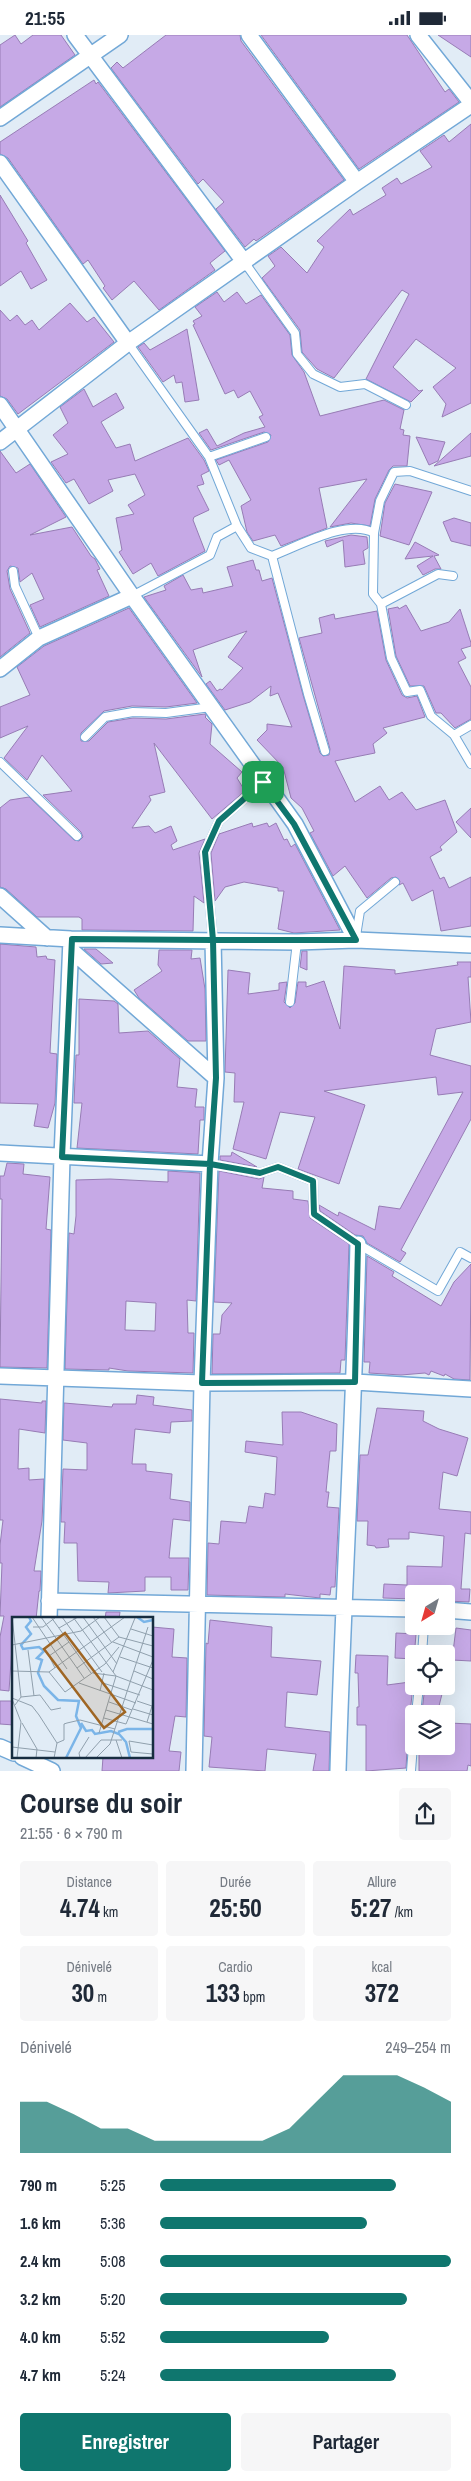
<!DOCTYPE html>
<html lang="fr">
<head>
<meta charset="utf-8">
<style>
	:root { --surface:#fff; --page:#f6f6f7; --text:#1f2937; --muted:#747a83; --accent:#0f766e }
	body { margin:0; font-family:"Archivo Narrow",sans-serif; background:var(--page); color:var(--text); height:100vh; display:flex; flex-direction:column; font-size:19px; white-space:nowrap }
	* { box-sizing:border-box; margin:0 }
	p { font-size:16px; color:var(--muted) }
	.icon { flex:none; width:28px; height:28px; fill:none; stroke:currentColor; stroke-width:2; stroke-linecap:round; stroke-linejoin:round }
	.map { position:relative; height:1736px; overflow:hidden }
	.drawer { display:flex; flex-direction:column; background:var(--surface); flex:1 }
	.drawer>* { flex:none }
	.needle { width:32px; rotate:217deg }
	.buttons { position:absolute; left:405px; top:1550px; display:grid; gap:10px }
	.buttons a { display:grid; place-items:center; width:50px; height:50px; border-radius:5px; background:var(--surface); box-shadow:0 5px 20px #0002; font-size:25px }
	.pin { position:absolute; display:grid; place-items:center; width:42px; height:42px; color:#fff; margin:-21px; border-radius:10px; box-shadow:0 2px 8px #0006 }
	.round { display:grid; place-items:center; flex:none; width:52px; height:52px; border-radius:5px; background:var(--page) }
	.headline { display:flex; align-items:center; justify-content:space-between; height:85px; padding:0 20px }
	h1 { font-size:28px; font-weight:700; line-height:38px }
	.stats { display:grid; grid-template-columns:repeat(3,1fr); gap:8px; height:85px; padding:5px 20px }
	.stats div { display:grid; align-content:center; border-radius:5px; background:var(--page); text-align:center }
	.stats b { font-size:25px; font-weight:700 }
	.stats small { font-size:14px; font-weight:400 }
	.stats p { font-size:14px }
	.chart { height:140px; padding:10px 20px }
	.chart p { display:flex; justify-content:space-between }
	.chart svg { width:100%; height:90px; margin-top:5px; fill:var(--accent); opacity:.7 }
	.primary-button { display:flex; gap:10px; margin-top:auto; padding:10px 20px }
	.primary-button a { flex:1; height:58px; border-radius:5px; background:var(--accent); color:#fff; font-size:20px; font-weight:700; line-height:58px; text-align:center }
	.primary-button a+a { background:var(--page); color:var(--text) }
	ul { padding:0 20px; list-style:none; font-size:16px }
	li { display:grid; grid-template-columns:80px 60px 1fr; align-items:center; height:38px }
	li i { height:12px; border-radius:6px; background:var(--accent) }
	.status { display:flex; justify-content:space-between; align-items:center; height:35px; padding:0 25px; background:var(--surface); direction:ltr }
	.status svg { height:14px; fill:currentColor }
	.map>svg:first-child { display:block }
	.building { fill:#c6a9e6; stroke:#977cb5; fill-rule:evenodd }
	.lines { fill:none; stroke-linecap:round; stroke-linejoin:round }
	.lane-casing { stroke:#72a8d7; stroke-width:10 }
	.street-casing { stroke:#72a8d7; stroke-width:18 }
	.lane { stroke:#fff; stroke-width:8 }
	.street { stroke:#fff; stroke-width:15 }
	.route-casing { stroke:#fff; stroke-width:10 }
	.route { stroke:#0f766e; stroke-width:6 }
	.inset-river { fill:none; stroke:#7bb5e8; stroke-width:2.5 }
	.inset-road { fill:none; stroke:#90a0ad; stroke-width:1 }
	.view { fill:#9f6624; fill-opacity:0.15; stroke:#9f6624; stroke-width:2.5 }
	.inset-edge { fill:none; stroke:#172d40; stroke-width:2.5 }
</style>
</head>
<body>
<div class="status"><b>21:55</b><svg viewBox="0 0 49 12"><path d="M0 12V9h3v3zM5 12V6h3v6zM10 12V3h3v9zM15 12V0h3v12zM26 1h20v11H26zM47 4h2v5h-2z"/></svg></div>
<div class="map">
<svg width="471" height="1736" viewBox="0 0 471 1736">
	<rect width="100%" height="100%" fill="#e1ecf6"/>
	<path class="building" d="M 15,0 L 21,9 L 33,0 L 61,0 L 75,20 L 0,72 L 0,10 Z
		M 166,0 L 240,0 L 241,6 L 344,145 L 256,206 L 254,204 L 245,212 L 216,174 L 224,167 L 203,144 L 198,149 L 111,33 L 117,27 L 123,33 Z
		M 261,0 L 407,0 L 445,57 L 449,54 L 459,67 L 359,134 Z
		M 438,0 L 471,0 L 471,22 Z
		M 94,45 L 96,49 L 98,47 L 225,216 L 210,228 L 215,235 L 159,275 L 134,246 L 112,265 L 103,253 L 105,251 L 88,225 L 83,229 L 8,123 L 0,119 L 0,107 Z
		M 471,89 L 471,368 L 442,382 L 446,369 L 433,352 L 456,333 L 416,304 L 393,332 L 419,356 L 423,355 L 411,367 L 366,344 L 409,259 L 402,255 L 334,343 L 317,334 L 302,317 L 300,295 L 262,243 L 275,231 L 268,221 L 281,212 L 307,238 L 324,212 L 317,206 L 350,174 L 353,180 L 386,160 L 382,153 L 397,143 L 401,149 L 432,132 L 420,116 L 444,100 L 449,107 Z
		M 0,160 L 28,206 L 26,208 L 47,245 L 31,254 L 21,236 L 0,251 Z
		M 217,257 L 224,267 L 237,257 L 246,269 L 261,260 L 290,300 L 292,320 L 304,337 L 320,381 L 384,365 L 404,375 L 400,394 L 404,395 L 403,400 L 410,401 L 407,431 L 393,431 L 389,435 L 375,464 L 370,491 L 351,488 L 330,492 L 367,444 L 319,453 L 327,493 L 281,511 L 275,500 L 253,506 L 247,497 L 241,471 L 251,465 L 229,425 L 219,430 L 216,425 L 268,407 L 271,400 L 264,397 L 211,415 L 199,398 L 207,394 L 217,411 L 244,398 L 265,392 L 259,382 L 263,380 L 250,356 L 238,363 L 234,355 L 225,359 L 193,290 L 195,289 L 193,286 L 202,281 L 195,272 Z
		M 70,268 L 87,287 L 94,282 L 114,307 L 18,379 L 7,364 L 0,361 L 0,275 L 10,286 L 17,280 L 25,290 L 32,285 L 39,295 Z
		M 187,294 L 199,365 L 185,367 L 182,347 L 176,348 L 174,340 L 163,347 L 138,312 L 144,308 L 150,315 Z
		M 84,354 L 93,372 L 116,358 L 124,373 L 101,387 L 116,413 L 130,409 L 135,426 L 188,403 L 204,425 L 209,436 L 201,440 L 204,449 L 197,451 L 209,475 L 194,482 L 193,485 L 205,516 L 158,541 L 151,528 L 133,539 L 119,517 L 122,515 L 116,483 L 134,479 L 128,470 L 145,460 L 135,439 L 108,445 L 113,456 L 89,469 L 74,444 L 66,448 L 51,427 L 68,419 L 53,400 L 68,388 L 60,372 Z
		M 471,398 L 471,421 L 434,431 Z
		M 416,402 L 445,407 L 438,426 L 429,430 Z
		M 0,416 L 16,438 L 30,429 L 66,482 L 30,500 L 72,492 L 91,521 L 95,524 L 100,534 L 97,535 L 109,561 L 40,592 L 30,570 L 44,564 L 32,538 L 20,547 L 18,533 L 10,531 L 7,536 L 10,554 L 30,598 L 0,622 Z
		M 395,449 L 432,457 L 409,510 L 380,501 L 385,468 Z
		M 454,483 L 471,488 L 471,511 L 451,506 L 443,487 Z
		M 351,500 L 367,502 L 368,513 L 363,516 L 365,529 L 345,532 L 343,505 L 327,512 L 325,506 Z
		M 415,507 L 439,520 L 434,521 L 441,534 L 435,534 L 423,540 L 417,531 L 433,521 L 405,524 Z
		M 253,525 L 256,535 L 259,535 L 262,546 L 272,543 L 303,660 L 320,718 L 323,721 L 329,720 L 330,714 L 299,603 L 322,598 L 319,583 L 334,579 L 335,584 L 377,576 L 386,625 L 402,660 L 407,663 L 417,661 L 425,682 L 383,693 L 387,698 L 373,709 L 375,718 L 335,726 L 355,767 L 380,751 L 389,765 L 402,757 L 416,775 L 445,765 L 457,797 L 440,812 L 442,815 L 430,822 L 440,844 L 444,842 L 449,853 L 471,842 L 471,891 L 441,896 L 433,855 L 412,866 L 403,848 L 399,850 L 400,846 L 396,842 L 391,843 L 367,863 L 345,831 L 333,841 L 310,798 L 314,796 L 302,773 L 291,763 L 283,732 L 257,705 L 267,695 L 267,689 L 292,692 L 278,658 L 270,661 L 271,651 L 250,667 L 225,675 L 206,649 L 210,646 L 217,656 L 220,654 L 222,655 L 243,633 L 228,622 L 247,596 L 193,615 L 202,642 L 144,562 L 166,555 L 164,551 L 183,540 L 191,555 L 202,553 L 203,558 L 233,551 L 227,532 Z
		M 406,570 L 421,596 L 449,587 L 460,574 L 471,608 L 471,611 L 461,614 L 466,623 L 458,627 L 471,652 L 471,684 L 455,693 L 441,678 L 436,678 L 424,651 L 410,651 L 396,621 L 388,574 L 398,572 L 399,574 Z
		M 129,573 L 197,668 L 166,672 L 132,671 L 104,676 L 81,698 L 81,706 L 89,706 L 108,687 L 133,683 L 166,684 L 205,679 L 206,681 L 205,682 L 212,689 L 210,709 L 242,737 L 237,743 L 245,756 L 212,784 L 154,708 L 165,757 L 149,761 L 151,765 L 132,793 L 149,791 L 155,798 L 171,791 L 177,806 L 171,810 L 173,815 L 205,804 L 199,818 L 204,868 L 194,861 L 193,896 L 82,895 L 82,884 L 79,882 L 37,882 L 6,854 L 0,852 L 0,773 L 10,765 L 29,762 L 74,805 L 79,806 L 83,802 L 81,797 L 43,760 L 72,756 L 42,720 L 27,745 L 4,723 L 28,691 L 0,703 L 0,672 L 30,660 L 17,632 L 44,611 Z
		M 471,773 L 471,803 L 456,787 Z
		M 252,788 L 253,792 L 267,788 L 269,792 L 276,788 L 284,805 L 287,804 L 291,812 L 295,809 L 340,895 L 294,898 L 278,894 L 284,856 L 278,856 L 278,853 L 244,847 L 225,852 L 215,866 L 211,818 L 219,799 Z
		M 0,909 L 36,912 L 37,922 L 46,921 L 47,924 L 55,925 L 50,1018 L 57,1019 L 55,1068 L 48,1093 L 34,1091 L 38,1069 L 0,1068 Z
		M 84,914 L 96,914 L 113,928 L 101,929 Z
		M 159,915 L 192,915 L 191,924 L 200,923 L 205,954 L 206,1006 L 188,1006 L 139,963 L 134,955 L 162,936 L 158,930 Z
		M 302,916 L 307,916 L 307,935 L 300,932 Z
		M 457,927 L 471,927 L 471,942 L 468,942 L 471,987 L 436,994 L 430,1020 L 471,1031 L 471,1084 L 401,1215 L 406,1218 L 400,1227 L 367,1208 L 363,1201 L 355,1200 L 320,1176 L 319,1170 L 338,1181 L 339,1177 L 375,1195 L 379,1171 L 400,1174 L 463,1057 L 438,1060 L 436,1042 L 324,1056 L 365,1070 L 339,1149 L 298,1134 L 315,1082 L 280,1077 L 266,1124 L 233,1114 L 244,1067 L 234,1067 L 235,1038 L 225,1037 L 228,935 L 250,938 L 248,959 L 279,955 L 279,948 L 287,947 L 284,967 L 290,973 L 295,968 L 298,947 L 306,947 L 306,952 L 324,946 L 340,994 L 344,931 L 395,935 L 395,939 L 458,930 Z
		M 79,964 L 114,966 L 118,969 L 119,998 L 148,996 L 180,1024 L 177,1052 L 197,1054 L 195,1072 L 204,1072 L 204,1085 L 200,1085 L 198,1119 L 77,1113 L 82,1068 L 74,1068 L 76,1020 L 79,1020 Z
		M 232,1117 L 257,1132 L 220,1125 L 220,1121 L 231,1121 Z
		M 7,1128 L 24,1129 L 23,1139 L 50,1142 L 46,1194 L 51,1195 L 47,1333 L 0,1332 L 2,1164 L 0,1164 L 0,1141 L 4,1141 Z
		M 168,1136 L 200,1138 L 196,1266 L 187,1265 L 188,1298 L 194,1298 L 193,1338 L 128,1336 L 109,1333 L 109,1335 L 65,1334 L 69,1198 L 74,1199 L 76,1181 L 76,1145 L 110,1144 L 168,1147 ZM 126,1266 L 156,1268 L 155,1296 L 125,1295 Z
		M 219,1136 L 259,1144 L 264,1142 L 262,1153 L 293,1156 L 293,1164 L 308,1166 L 310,1183 L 349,1209 L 345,1325 L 341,1325 L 340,1338 L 212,1339 L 213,1299 L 220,1299 L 222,1280 L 232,1268 L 214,1267 Z
		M 367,1221 L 394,1237 L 392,1241 L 441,1271 L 454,1247 L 471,1229 L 470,1345 L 454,1344 L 445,1339 L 444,1341 L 431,1336 L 429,1340 L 425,1338 L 401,1340 L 369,1338 L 370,1327 L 364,1327 Z
		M 137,1360 L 154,1362 L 153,1370 L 192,1375 L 192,1386 L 171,1387 L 170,1398 L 135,1394 L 132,1429 L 146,1429 L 146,1436 L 172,1439 L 170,1464 L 190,1467 L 190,1486 L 173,1484 L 169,1523 L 189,1523 L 188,1555 L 171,1555 L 171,1542 L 145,1542 L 145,1556 L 108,1558 L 109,1547 L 78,1546 L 77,1508 L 64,1508 L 65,1487 L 61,1487 L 63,1434 L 87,1435 L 87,1408 L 63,1405 L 64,1368 L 112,1372 L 113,1369 L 136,1369 Z
		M 0,1364 L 42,1368 L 42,1366 L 46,1366 L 45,1398 L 19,1394 L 18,1434 L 29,1433 L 29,1445 L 44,1444 L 42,1486 L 34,1536 L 41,1536 L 40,1556 L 39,1556 L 36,1584 L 14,1582 L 9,1656 L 0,1655 L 0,1602 L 4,1581 L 0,1581 L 2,1528 L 0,1528 L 0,1510 L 3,1485 L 0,1485 Z
		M 377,1373 L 424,1376 L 423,1386 L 439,1394 L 468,1403 L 457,1441 L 443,1437 L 439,1474 L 471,1477 L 471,1499 L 465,1498 L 461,1554 L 470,1554 L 469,1567 L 446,1566 L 446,1559 L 414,1559 L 414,1564 L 383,1563 L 384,1549 L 407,1550 L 407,1531 L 442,1532 L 444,1501 L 409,1497 L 409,1504 L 388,1504 L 389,1512 L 376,1513 L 375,1511 L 367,1510 L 368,1486 L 357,1486 L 360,1420 L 368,1420 Z
		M 282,1377 L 301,1377 L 337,1389 L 336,1416 L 330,1416 L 326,1457 L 329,1457 L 327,1472 L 339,1473 L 335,1552 L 331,1552 L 330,1560 L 320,1559 L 320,1563 L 285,1559 L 285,1562 L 207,1560 L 208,1508 L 219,1509 L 221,1486 L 246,1488 L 249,1471 L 263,1473 L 265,1458 L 275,1460 L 277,1422 L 245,1417 L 246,1406 L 283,1410 Z
		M 106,1577 L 120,1577 L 119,1584 L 105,1584 Z
		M 210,1585 L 272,1592 L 271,1622 L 321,1626 L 317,1660 L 287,1657 L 285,1692 L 330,1697 L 329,1736 L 313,1736 L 316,1719 L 267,1714 L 265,1736 L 209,1732 L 212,1702 L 204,1701 L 206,1608 L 208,1609 Z
		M 152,1592 L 174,1594 L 172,1622 L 187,1623 L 186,1682 L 175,1681 L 169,1716 L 181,1717 L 179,1736 L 102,1736 L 103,1722 L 152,1722 Z
		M 456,1593 L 471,1595 L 471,1626 L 452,1625 Z
		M 396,1598 L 416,1599 L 414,1624 L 395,1623 Z
		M 356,1620 L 388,1621 L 387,1650 L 410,1647 L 410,1651 L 413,1651 L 410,1678 L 414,1684 L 414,1692 L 408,1698 L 406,1733 L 366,1736 L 366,1690 L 357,1690 L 357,1672 L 359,1672 L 358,1638 L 355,1638 Z
		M 425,1651 L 444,1651 L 438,1675 L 422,1676 Z
		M 0,1666 L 14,1666 L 14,1690 L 0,1689 Z
		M 449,1688 L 471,1689 L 471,1731 L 468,1730 L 467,1736 L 419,1736 L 419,1711 L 448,1711 Z"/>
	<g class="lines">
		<defs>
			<path id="lane" d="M 245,228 L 295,298 L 297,319 L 313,339 L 340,352 L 365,349 L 406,370
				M 128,308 L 209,422 L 237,491 L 251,513 L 272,521 C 299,511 348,483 374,498
				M 209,422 L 266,402
				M 471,456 L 410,436 L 394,437 L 380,466 L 374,498 L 373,559 L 381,569 L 391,623 L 407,657 L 420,655 L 431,681 L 454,700 L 471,729
				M 272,521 L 308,659 L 325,716
				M 13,536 L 15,551 L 39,603
				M 132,561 L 210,520 L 217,502 L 237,491
				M 381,569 L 438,539 L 453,541
				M 454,700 L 471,690
				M 85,702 L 105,682 L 133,677 L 166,678 L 211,672
				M 0,727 L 77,801
				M 356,901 L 360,876 L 395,847
				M 213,905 L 205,817 L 219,786 L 263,747
				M 290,967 L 297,907
				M 210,1129 L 260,1138 L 278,1132 L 313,1146 L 314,1179 L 358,1209 L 438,1256 L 460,1217 L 471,1223
				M 422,1619 L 424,1591
				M 416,1679 L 419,1651
				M 411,1736 L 414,1698"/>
			<path id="street" d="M 75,0 L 245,228
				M 249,0 L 357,147
				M 418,0 L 471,67
				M 0,83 L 120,0
				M 0,128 L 128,308
				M 0,370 L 132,561 L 295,789 L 356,905
				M 0,407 L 128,308 L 357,147 L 471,70
				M 0,634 L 39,603 L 132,561
				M 0,861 L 47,903
				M 0,900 L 71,904 L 297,907 L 356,905 L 471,910
				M 71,915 L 216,1043
				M 0,1118 L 210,1129
				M 0,1341 L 202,1348 L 355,1347 L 471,1354
				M 49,1566 L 414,1574
				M 446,1575 L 471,1577
				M 49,1584 L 62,1122 L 71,904
				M 0,1712 L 14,1718
				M 22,1722 L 52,1736
				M 194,1736 L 202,1348 L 210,1129 L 216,1043 L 213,905
				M 338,1736 C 343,1560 354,1385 358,1209"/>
		</defs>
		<use href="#lane" class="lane-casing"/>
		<use href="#street" class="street-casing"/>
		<use href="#lane" class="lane"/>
		<use href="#street" class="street"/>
	</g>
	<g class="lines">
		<defs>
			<path id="route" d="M 263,747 L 219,786 L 205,817 L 213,905 L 72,904 L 62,1122 L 210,1129 L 260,1138 L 278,1132 L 313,1146 L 314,1179 L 358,1209 L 355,1347 L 202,1348 L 210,1129 L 216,1043 L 213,905 L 356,905 L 294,789 L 263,747"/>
		</defs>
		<use href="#route" class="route-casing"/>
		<use href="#route" class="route"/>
	</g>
	<g transform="translate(12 1582)">
		<rect width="141" height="141" fill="#e1ecf6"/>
		<path class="inset-river" d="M 17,0 L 19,4 L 14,10 L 19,17 L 9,28 L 11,32 L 27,30 L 32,34 L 25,41 L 30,43 L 26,56 L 32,69 L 46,83 L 67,84 L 64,99 L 69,111 L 54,141M 125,0 L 132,5 L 141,3M 69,106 L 74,114 L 80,113 L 83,117 L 99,114 L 107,117 L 114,125 L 118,141M 106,115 L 115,112 L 141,112"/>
		<path class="inset-road" d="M 0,0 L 9,80 L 3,88M 20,0 L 55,52M 29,0 L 72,61M 39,0 L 79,56M 50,0 L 90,55M 61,0 L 104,59 L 141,73M 71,0 L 105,47M 81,0 L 100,26M 92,0 L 107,20 L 141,29M 21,10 L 31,10 L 44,0M 47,11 L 66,0M 119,12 L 141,19M 101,25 L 141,40M 0,28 L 69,14 L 88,0M 16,33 L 22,79M 108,40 L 141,51M 43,51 L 37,39 L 57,25M 65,51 L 107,20M 0,54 L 37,55 L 113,0M 122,54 L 141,62M 37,55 L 53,75 L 93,47 L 107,30M 101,55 L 123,1M 81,56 L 104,59 L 87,116M 67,66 L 124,86M 91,66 L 128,78M 88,74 L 92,56M 9,80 L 28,78 L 39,93 L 49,91M 0,81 L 20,89 L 27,98 L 45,126 L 42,141M 0,82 L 9,105 L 5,141M 125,84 L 140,89M 97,85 L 120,93M 121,92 L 141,98M 94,93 L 141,107M 92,101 L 114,107 L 141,43M 135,105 L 141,86M 10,106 L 25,132 L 24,141M 104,123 L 110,141M 45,126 L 52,123 L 52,107 L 55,106 L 68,103 L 103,112M 141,128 L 117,124 L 119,135 L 141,137M 0,130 L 43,135M 68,141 L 67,136 L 77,120M 73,141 L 89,123 L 110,123M 84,141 L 98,127 L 136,10"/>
		<path class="view" d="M 53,16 L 113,95 L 92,111 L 32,32 Z"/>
		<rect width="141" height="141" class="inset-edge"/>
	</g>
</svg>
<div class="buttons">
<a><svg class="needle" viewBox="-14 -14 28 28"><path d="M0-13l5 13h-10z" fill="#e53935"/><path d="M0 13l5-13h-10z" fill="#747a83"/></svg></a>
<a><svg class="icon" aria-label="locate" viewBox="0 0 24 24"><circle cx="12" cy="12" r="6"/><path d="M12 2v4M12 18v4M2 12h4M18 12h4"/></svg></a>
<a><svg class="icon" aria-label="layers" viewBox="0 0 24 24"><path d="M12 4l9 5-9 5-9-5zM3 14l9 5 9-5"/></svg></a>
</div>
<div class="pin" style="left:263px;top:747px;background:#1e9e55"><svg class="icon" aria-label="arrive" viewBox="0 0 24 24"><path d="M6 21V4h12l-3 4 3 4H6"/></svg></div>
</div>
<section class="drawer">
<div class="headline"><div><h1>Course du soir</h1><p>21:55 · 6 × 790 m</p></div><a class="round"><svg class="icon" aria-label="share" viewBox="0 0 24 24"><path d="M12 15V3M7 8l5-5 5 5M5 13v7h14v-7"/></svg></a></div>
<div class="stats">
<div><p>Distance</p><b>4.74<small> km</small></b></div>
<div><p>Durée</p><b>25:50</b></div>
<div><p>Allure</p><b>5:27<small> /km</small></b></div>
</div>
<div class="stats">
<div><p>Dénivelé</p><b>30<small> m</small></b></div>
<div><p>Cardio</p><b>133<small> bpm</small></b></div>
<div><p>kcal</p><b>372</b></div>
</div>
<div class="chart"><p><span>Dénivelé</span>249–254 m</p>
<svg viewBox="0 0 160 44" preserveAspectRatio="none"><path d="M0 44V19L10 19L20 25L30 32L40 32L50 38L60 38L70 38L80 38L90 38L100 32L110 19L120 6L130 6L140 6L150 12L160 19V44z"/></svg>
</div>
<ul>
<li><b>790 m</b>5:25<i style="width:81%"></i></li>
<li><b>1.6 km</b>5:36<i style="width:71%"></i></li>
<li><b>2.4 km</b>5:08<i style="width:100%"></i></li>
<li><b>3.2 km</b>5:20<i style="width:85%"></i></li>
<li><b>4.0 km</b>5:52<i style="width:58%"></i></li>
<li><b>4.7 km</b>5:24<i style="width:81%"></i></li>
</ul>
<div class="primary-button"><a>Enregistrer</a><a>Partager</a></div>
</section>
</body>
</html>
